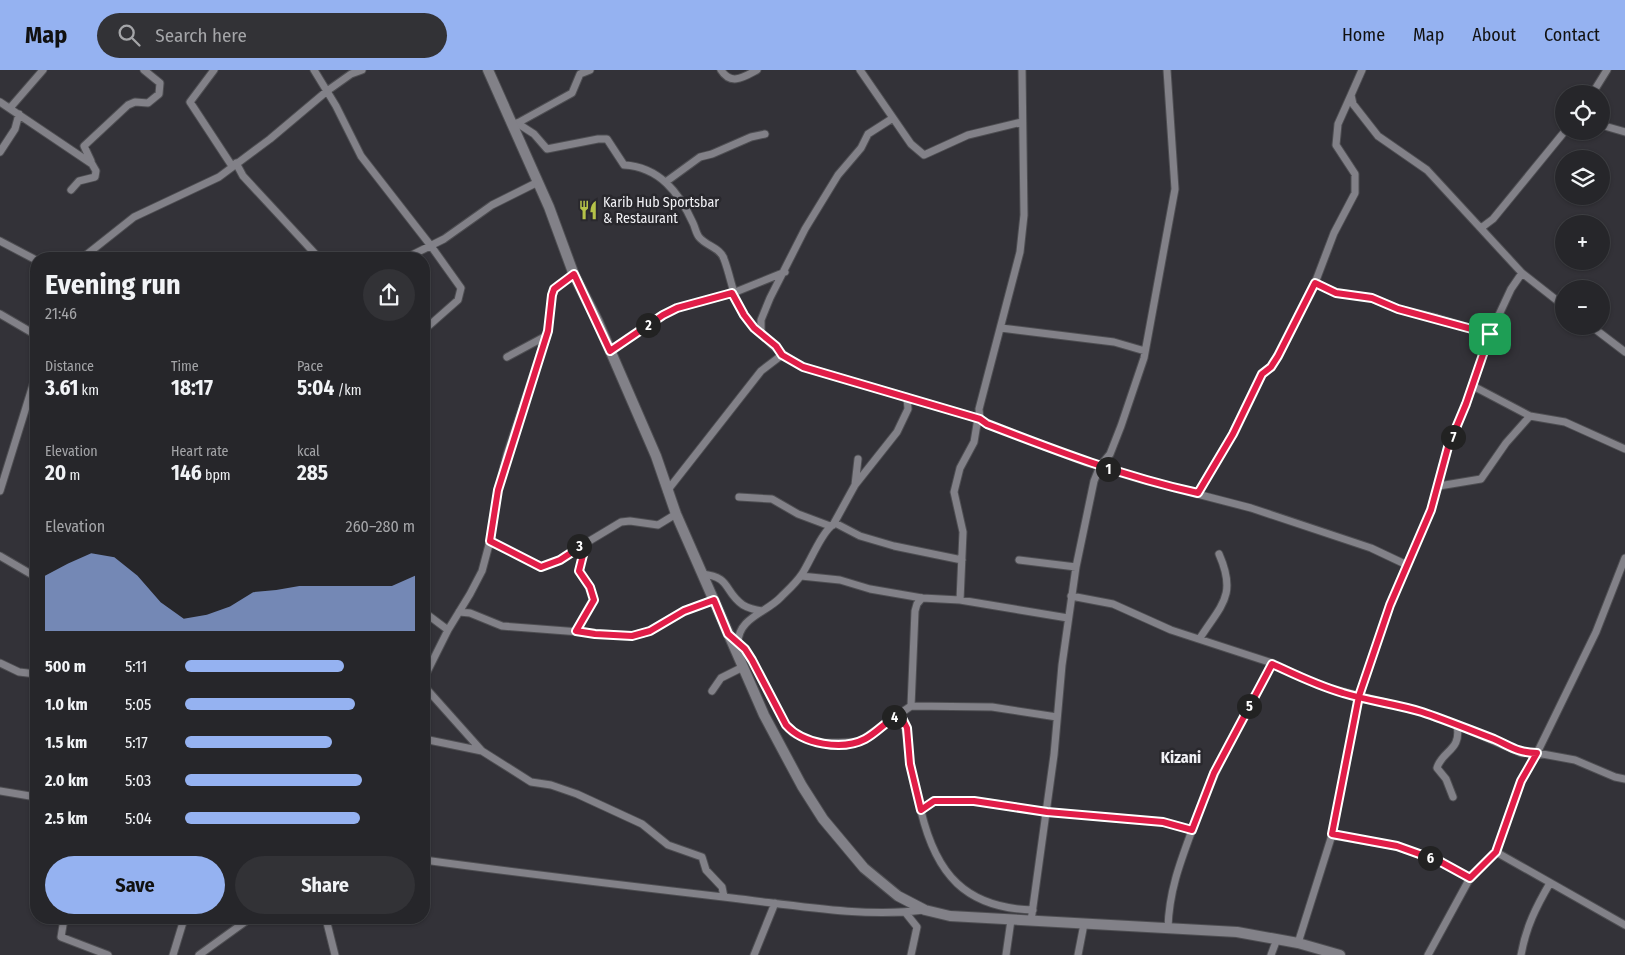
<!DOCTYPE html>
<html lang="en">
<head>
<meta charset="utf-8">
<style>
	:root { --surface:#26262a; --page:#323236; --text:#f1f3f6; --muted:#a4a5a8; --line:#424347; --accent:#95b2f1 }
	body { margin:0; font-family:"Fira Sans Condensed",sans-serif; background:var(--page); color:var(--text); height:100vh; display:flex; flex-direction:column; font-size:19px; white-space:nowrap }
	* { box-sizing:border-box; margin:0 }
	p { font-size:16px; color:var(--muted) }
	.icon { flex:none; width:28px; height:28px; fill:none; stroke:currentColor; stroke-width:2; stroke-linecap:round; stroke-linejoin:round }
	.map { position:relative; flex:1; overflow:hidden }
	.panel { position:absolute; left:30px; top:182px; width:400px; height:672px; display:flex; flex-direction:column; background:var(--surface); border-radius:20px; box-shadow:0 1px 4px #0004,0 0 0 1px var(--line) }
	.panel>* { flex:none }
	.buttons { position:absolute; left:1555px; top:15px; display:grid; gap:10px }
	.buttons a { display:grid; place-items:center; width:55px; height:55px; border-radius:50%; background:var(--surface); box-shadow:0 1px 4px #0004,0 0 0 1px var(--line); font-size:25px }
	.pin { position:absolute; display:grid; place-items:center; width:42px; height:42px; color:#fff; margin:-21px; border-radius:10px; box-shadow:0 2px 8px #0006 }
	.km { position:absolute; width:25px; height:25px; margin:-12px; border-radius:50%; background:#222; color:#fff; font-size:14px; line-height:25px; text-align:center }
	.round { display:grid; place-items:center; flex:none; width:52px; height:52px; border-radius:26px; background:var(--page) }
	.summary { display:flex; align-items:center; justify-content:space-between; height:85px; padding:0 15px }
	h1 { font-size:28px; font-weight:700; line-height:38px }
	.figures { display:grid; grid-template-columns:repeat(3,1fr); gap:8px; height:85px; padding:5px 15px }
	.figures div { display:grid; align-content:center }
	.figures b { font-size:21px; font-weight:700 }
	.figures small { font-size:14px; font-weight:400 }
	.figures p { font-size:14px }
	.chart { height:140px; padding:10px 15px }
	.chart p { display:flex; justify-content:space-between }
	.chart svg { width:100%; height:90px; margin-top:5px; fill:var(--accent); opacity:.7 }
	.primary-button { display:flex; gap:10px; margin-top:auto; padding:10px 15px }
	.primary-button a { flex:1; height:58px; border-radius:30px; background:var(--accent); color:#111; font-size:20px; font-weight:700; line-height:58px; text-align:center }
	.primary-button a+a { background:var(--page); color:var(--text) }
	ul { padding:0 15px; list-style:none; font-size:16px }
	li { display:grid; grid-template-columns:80px 60px 1fr; align-items:center; height:38px }
	li i { height:12px; border-radius:6px; background:var(--accent) }
	header { display:flex; align-items:center; gap:30px; box-sizing:border-box; height:70px; padding:0 25px; background:var(--accent); color:#111 }
	header strong { font-size:24px }
	nav { display:flex; gap:28px; margin-inline-start:auto; font-size:18px }
	.search { width:350px; height:45px; background:var(--page); display:flex; align-items:center; gap:12px; box-sizing:border-box; padding:0 18px; border-radius:28px; color:var(--muted); font-size:19px }
	.map>svg:first-child { display:block }
	.lines { fill:none; stroke-linecap:round; stroke-linejoin:round }
	.minor-casing { stroke:#4e4e52; stroke-width:9 }
	.secondary-casing { stroke:#4e4e52; stroke-width:12 }
	.minor { stroke:#828188; stroke-width:7 }
	.secondary { stroke:#828188; stroke-width:10 }
	.route-casing { stroke:#fff; stroke-width:10 }
	.route { stroke:#e11d48; stroke-width:6 }
	.labels { text-anchor:middle; stroke-width:5; stroke-linejoin:round; paint-order:stroke }
	.poi-label { font-size:14px; fill:#f1f1f5; stroke:#29282d; text-anchor:start }
	.quarter-label { font-size:16px; font-weight:bold; fill:#f1f1f5; stroke:#29282d }
</style>
</head>
<body>
<header>
<strong>Map</strong>
<div class="search"><svg class="icon" aria-label="search" viewBox="0 0 24 24"><circle cx="10" cy="10" r="6"/><path d="M15 15l6 6"/></svg>Search here</div>
<nav><a>Home</a><a>Map</a><a>About</a><a>Contact</a></nav>
</header>
<div class="map">
<svg width="1625" height="885" viewBox="0 0 1625 885">
	<rect width="100%" height="100%" fill="#333238"/>
	<g class="lines">
		<defs>
			<path id="minor" d="M 214,0 L 190,32 L 232,96
				M 314,0 L 336,36 L 361,86 L 431,176 L 461,218 L 458,230 L 424,260
				M 721,0 C 731,16 744,7 757,0
				M 860,0 L 911,74 L 924,85 L 968,65 L 1022,52
				M 1022,0 L 1024,145 L 1020,182 L 979,339 L 980,349 L 987,353 L 1088,393 L 1143,410 L 1251,438 L 1371,478 L 1407,495
				M 1362,0 L 1351,25 L 1353,34 L 1378,66 L 1427,100 L 1522,203 L 1564,236
				M 1592,24 L 1607,0
				M 0,32 L 92,94 L 96,101 L 95,107 L 79,111 L 71,120
				M 10,38 L 43,0
				M 893,48 L 868,64 L 861,78 L 838,105 L 805,159 L 770,228 L 761,250 L 761,262 C 771,277 787,288 803,297 L 980,349
				M 517,53 L 534,64 L 547,79 L 598,69 L 607,69 L 624,95 C 659,97 679,122 693,153 C 695,157 696,163 699,167 C 706,176 721,178 724,189 C 734,215 734,246 761,262
				M 514,55 L 572,23 L 580,4 L 590,0
				M 1601,55 L 1625,62
				M 0,82 L 15,59 L 19,44
				M 91,91 L 84,76 L 128,35 L 135,32 L 148,33 L 159,24 L 160,13 L 144,0
				M 236,93 L 243,106 L 320,189
				M 667,111 L 700,87 L 712,84 L 751,67 L 765,64
				M 1481,158 L 1493,149 L 1565,61
				M 0,171 L 36,190
				M 81,189 L 134,147 L 219,107 L 270,69 L 327,21 L 351,4 L 362,0
				M 404,189 L 444,169 L 492,135 L 538,112
				M 1315,213 L 1337,223 L 1372,228 L 1398,239 L 1437,248 L 1490,264
				M 0,244 L 36,265
				M 1591,256 L 1625,282
				M 1001,258 L 1114,272 L 1145,281
				M 610,281 L 663,245 L 677,238 L 733,223 L 785,202
				M 507,287 L 546,266
				M 1473,316 L 1530,346 L 1565,352 L 1625,379
				M 855,415 L 897,362 L 908,339 L 907,327
				M 1439,416 L 1481,409 L 1506,373 L 1530,346
				M 0,421 L 36,305
				M 667,421 L 761,301 L 782,285
				M 1198,423 L 1233,363 L 1262,304 L 1271,297 L 1278,287 L 1315,213 L 1334,163 L 1355,123 L 1355,104 L 1336,75 L 1338,54 L 1351,25
				M 739,427 L 772,429 L 798,444 L 830,456
				M 833,455 L 855,415 L 858,389
				M 490,471 L 541,497 L 560,490 L 586,473
				M 0,486 L 36,507
				M 1019,490 L 1076,497
				M 702,504 C 732,507 723,521 743,535 C 748,538 756,540 762,541
				M 801,506 L 840,510 L 870,519 L 922,528 L 960,530 L 1068,548
				M 1071,526 L 1113,534 L 1171,560 L 1272,593 L 1318,615 L 1421,642 L 1457,655 C 1462,681 1442,680 1437,698 L 1446,709 L 1453,727
				M 960,530 L 963,462 L 954,422 L 960,398 L 974,372 L 978,348
				M 424,542 L 448,560
				M 459,542 L 470,543 L 502,556 L 632,566 L 650,561 L 684,541 L 714,530
				M 576,561 L 593,530 L 589,517 L 579,501 L 586,473 L 621,452 L 630,451 L 658,455 L 676,444
				M 732,567 L 752,590 L 786,655 L 793,663 L 807,670 L 821,673 L 859,672 L 911,636 L 915,541 L 917,534 L 922,528
				M 1200,568 C 1222,534 1237,525 1219,484
				M 738,573 C 738,548 766,543 781,527 C 788,520 796,513 802,504 C 811,490 822,461 835,453 L 860,466 L 894,476 L 962,490
				M 0,593 L 19,602 L 36,604
				M 424,608 L 448,560 L 470,524 L 482,501 L 490,471 L 498,420 L 507,384 L 548,261 L 552,225 L 558,215 L 574,205
				M 424,616 L 482,681
				M 712,621 L 721,608 L 743,597
				M 911,636 L 992,637 L 1057,647
				M 900,644 C 909,663 906,673 910,692 C 912,709 917,725 921,741 C 936,804 965,838 1033,840
				M 1457,655 L 1521,683 L 1537,683 L 1596,562 L 1625,488
				M 424,669 L 482,681 L 531,712 L 551,715 L 577,724 L 642,754 L 668,775 L 702,787 L 706,800 L 722,817 L 724,827
				M 0,721 L 36,727
				M 921,740 L 935,731 L 974,731 L 1047,742 L 1163,752 L 1192,760
				M 1332,765 L 1397,776 L 1439,791 L 1470,808
				M 1496,782 L 1625,855
				M 424,790 C 526,804 629,816 732,828 C 793,835 864,848 924,840
				M 905,842 L 917,857 L 911,885
				M 64,849 L 61,867 L 108,885
				M 326,849 L 335,885
				M 1031,851 L 1054,685 L 1062,595 L 1076,497 L 1094,411 L 1100,396 L 1110,384 L 1121,356 L 1144,288 L 1175,119 L 1167,0
				M 1168,858 C 1169,816 1184,783 1198,744 C 1218,692 1245,643 1272,593
				M 1298,873 L 1332,765 L 1359,627 L 1390,535 L 1431,440 L 1448,377 L 1466,334 L 1490,264 L 1511,219 L 1522,203
				M 173,885 L 184,849
				M 199,885 L 249,849
				M 754,885 L 775,833
				M 1006,885 L 1011,850
				M 1078,885 L 1084,854
				M 1271,885 L 1277,869
				M 1428,885 L 1470,808 L 1496,782 L 1521,711 L 1537,683 L 1575,690 L 1615,707 L 1625,709
				M 1521,885 C 1526,857 1536,837 1550,813"/>
			<path id="secondary" d="M 488,0 L 549,137 L 574,205 L 597,250 L 656,386 L 676,444 L 743,597 L 764,645 L 802,716 L 823,749 L 864,798 L 898,826 L 925,840 L 950,846 L 1237,862 L 1298,873 L 1340,885"/>
		</defs>
		<use href="#minor" class="minor-casing"/>
		<use href="#secondary" class="secondary-casing"/>
		<use href="#minor" class="minor"/>
		<use href="#secondary" class="secondary"/>
	</g>
	<g class="lines">
		<defs>
			<path id="route" d="M 1490,264 L 1398,239 L 1372,228 L 1336,223 L 1315,213 L 1278,286 L 1271,297 L 1262,304 L 1233,364 L 1198,423 C 1125,407 1057,381 987,354 L 980,349 L 803,297 L 782,285 L 776,276 L 754,258 L 744,245 L 732,223 L 677,238 L 663,245 L 610,281 L 574,204 L 554,219 L 552,225 L 548,261 L 498,420 L 490,471 L 541,497 L 560,490 L 586,473 L 579,501 L 590,517 L 594,530 L 576,561 L 595,564 L 632,566 L 650,561 L 684,541 L 714,530 L 728,564 L 745,579 L 752,590 L 786,655 C 803,674 842,681 865,669 C 878,662 886,651 900,644 L 907,658 L 910,694 L 921,740 L 934,731 L 974,731 L 1047,742 L 1163,752 L 1192,760 L 1214,703 L 1272,594 C 1296,605 1318,616 1343,623 C 1369,631 1396,634 1422,642 C 1446,650 1470,660 1494,669 C 1510,676 1518,683 1537,683 L 1521,711 L 1496,782 L 1470,808 L 1439,791 L 1397,776 L 1332,764 L 1359,626 L 1390,535 L 1431,440 L 1448,377 L 1466,334 L 1490,264"/>
		</defs>
		<use href="#route" class="route-casing"/>
		<use href="#route" class="route"/>
	</g>
	<defs>
		<symbol id="restaurant-bare" viewBox="-9 -9 18 18"><path d="M-5-6h1v4h1v-4h1v4h1v-4h1v5L-1.5 .5V6h-2V.5L-5-1ZM5-6V6H3V1.5H1.5Q1.5-4 5-6Z" fill="#b5c249" stroke="#29282d" stroke-width="2.5" paint-order="stroke"/></symbol>
	</defs>
	<g fill-rule="evenodd">
		<use href="#restaurant-bare" x="574" y="126" width="28" height="28"/>
	</g>
	<g class="labels">
		<g class="poi-label">
			<text x="603" y="137">Karib Hub Sportsbar<tspan x="603" dy="16">&amp; Restaurant</tspan></text>
		</g>
		<g class="quarter-label">
			<text x="1181" y="693">Kizani</text>
		</g>
	</g>
</svg>
<div class="buttons">
<a><svg class="icon" aria-label="locate" viewBox="0 0 24 24"><circle cx="12" cy="12" r="6"/><path d="M12 2v4M12 18v4M2 12h4M18 12h4"/></svg></a>
<a><svg class="icon" aria-label="layers" viewBox="0 0 24 24"><path d="M12 4l9 5-9 5-9-5zM3 14l9 5 9-5"/></svg></a>
<a>+</a>
<a>−</a>
</div>
<div class="pin" style="left:1490px;top:264px;background:#1e9e55"><svg class="icon" aria-label="arrive" viewBox="0 0 24 24"><path d="M6 21V4h12l-3 4 3 4H6"/></svg></div>
<b class="km" style="left:1108px;top:399px">1</b>
<b class="km" style="left:648px;top:255px">2</b>
<b class="km" style="left:579px;top:476px">3</b>
<b class="km" style="left:894px;top:647px">4</b>
<b class="km" style="left:1249px;top:636px">5</b>
<b class="km" style="left:1430px;top:788px">6</b>
<b class="km" style="left:1453px;top:367px">7</b>
<section class="panel">
<div class="summary"><div><h1>Evening run</h1><p>21:46</p></div><a class="round"><svg class="icon" aria-label="share" viewBox="0 0 24 24"><path d="M12 15V3M7 8l5-5 5 5M5 13v7h14v-7"/></svg></a></div>
<div class="figures">
<div><p>Distance</p><b>3.61<small> km</small></b></div>
<div><p>Time</p><b>18:17</b></div>
<div><p>Pace</p><b>5:04<small> /km</small></b></div>
</div>
<div class="figures">
<div><p>Elevation</p><b>20<small> m</small></b></div>
<div><p>Heart rate</p><b>146<small> bpm</small></b></div>
<div><p>kcal</p><b>285</b></div>
</div>
<div class="chart"><p><span>Elevation</span>260–280 m</p>
<svg viewBox="0 0 160 44" preserveAspectRatio="none"><path d="M0 44V17L10 11L20 6L30 8L40 17L50 30L60 38L70 36L80 32L90 25L100 24L110 22L120 22L130 22L140 22L150 22L160 17V44z"/></svg>
</div>
<ul>
<li><b>500 m</b>5:11<i style="width:69%"></i></li>
<li><b>1.0 km</b>5:05<i style="width:74%"></i></li>
<li><b>1.5 km</b>5:17<i style="width:64%"></i></li>
<li><b>2.0 km</b>5:03<i style="width:77%"></i></li>
<li><b>2.5 km</b>5:04<i style="width:76%"></i></li>
</ul>
<div class="primary-button"><a>Save</a><a>Share</a></div>
</section>
</div>
</body>
</html>
